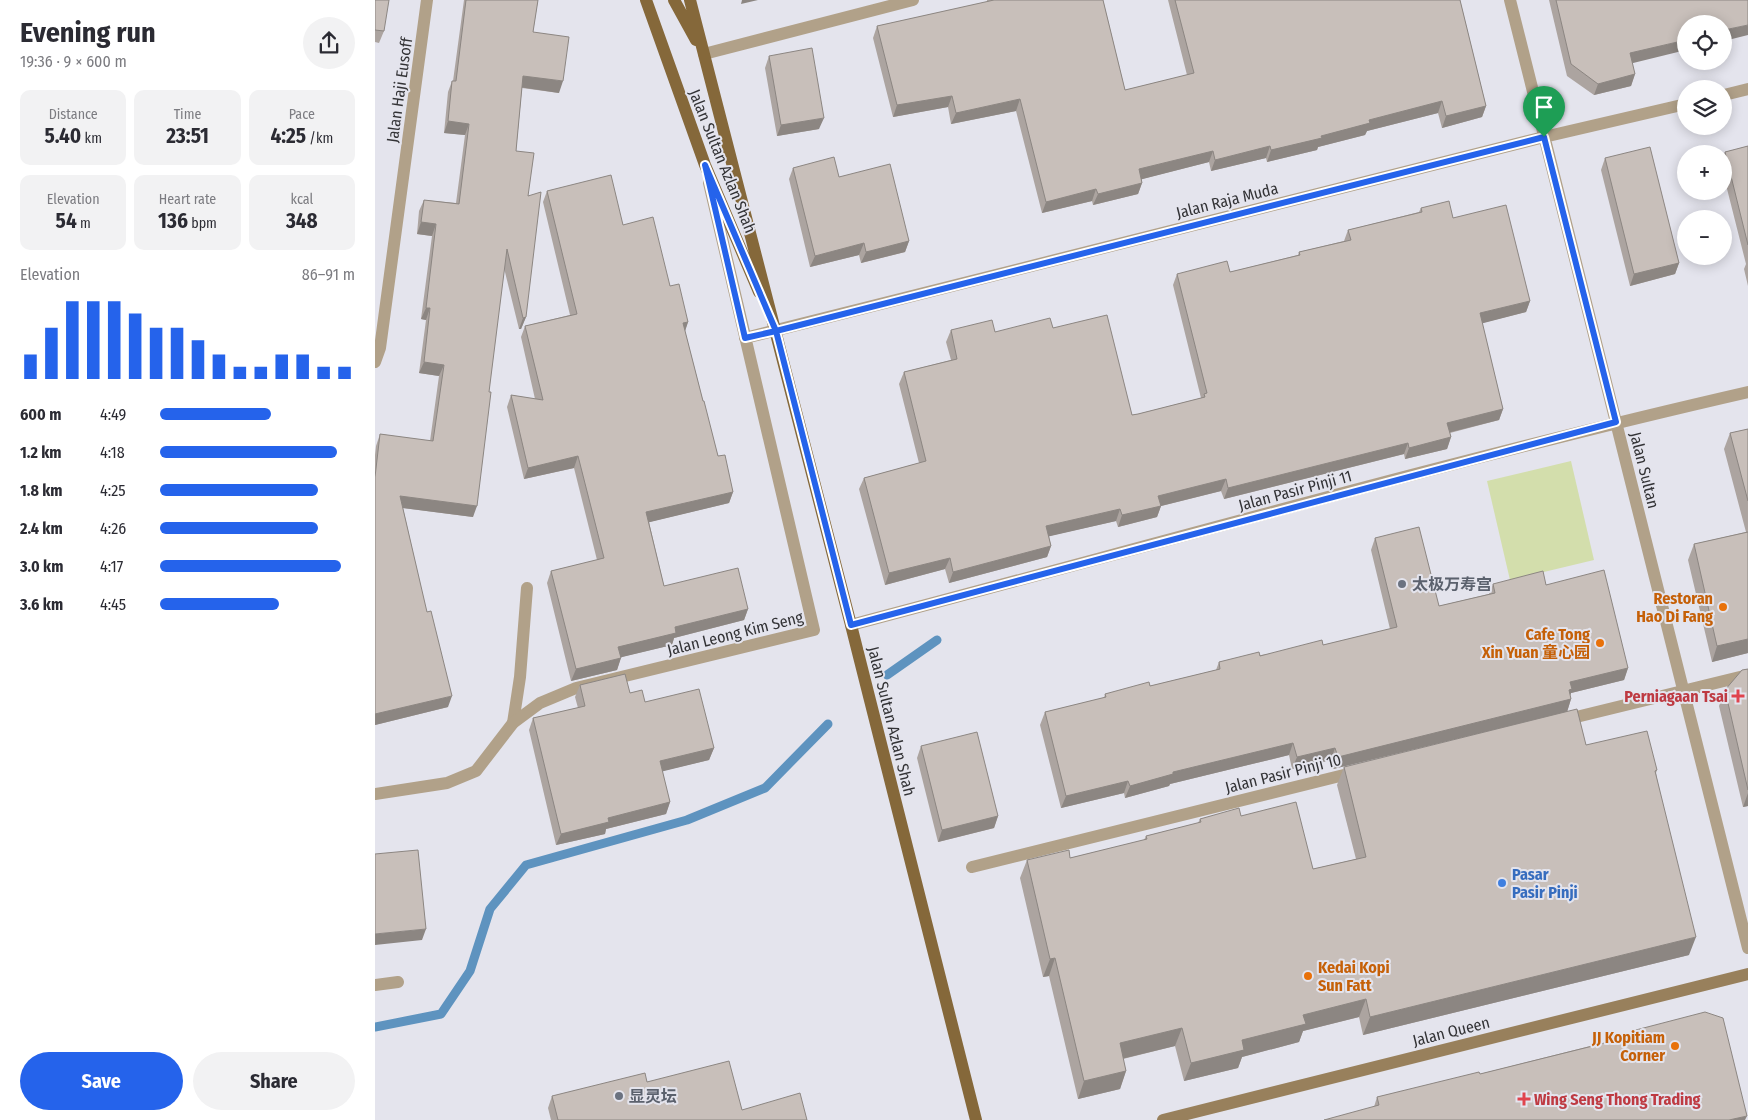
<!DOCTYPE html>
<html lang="en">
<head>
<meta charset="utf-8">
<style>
	:root { --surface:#fff; --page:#f2f2f3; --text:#2b2b33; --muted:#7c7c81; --accent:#2563eb }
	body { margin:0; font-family:"Fira Sans Condensed","Noto Sans SC",sans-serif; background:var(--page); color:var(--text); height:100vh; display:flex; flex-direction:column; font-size:19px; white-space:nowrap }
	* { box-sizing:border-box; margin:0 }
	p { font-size:16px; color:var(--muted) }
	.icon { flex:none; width:28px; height:28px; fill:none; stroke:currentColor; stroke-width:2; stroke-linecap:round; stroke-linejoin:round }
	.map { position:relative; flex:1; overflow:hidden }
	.details { display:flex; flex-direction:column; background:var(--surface); width:375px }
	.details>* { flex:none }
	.controls { position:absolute; left:1302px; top:15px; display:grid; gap:10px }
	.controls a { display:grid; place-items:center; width:55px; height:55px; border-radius:50%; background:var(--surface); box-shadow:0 2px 12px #0003; font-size:25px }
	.pin { position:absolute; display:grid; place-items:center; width:42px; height:42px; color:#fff; margin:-51px -21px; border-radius:50% 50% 50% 0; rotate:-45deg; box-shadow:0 0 5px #0007 }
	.pin .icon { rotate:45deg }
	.round { display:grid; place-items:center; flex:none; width:52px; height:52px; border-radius:26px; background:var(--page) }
	.head { display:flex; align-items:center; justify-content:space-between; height:85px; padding:0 20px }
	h1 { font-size:28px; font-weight:700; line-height:38px }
	.figures { display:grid; grid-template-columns:repeat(3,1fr); gap:8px; height:85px; padding:5px 20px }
	.figures div { display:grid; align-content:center; border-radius:10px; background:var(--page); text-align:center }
	.figures b { font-size:21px; font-weight:700 }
	.figures small { font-size:14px; font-weight:400 }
	.figures p { font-size:14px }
	.chart { height:140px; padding:10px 20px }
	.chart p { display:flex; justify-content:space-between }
	.chart svg { width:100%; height:90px; margin-top:5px; stroke:var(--accent); stroke-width:6 }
	.button { display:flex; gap:10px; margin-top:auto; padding:10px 20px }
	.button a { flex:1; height:58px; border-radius:30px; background:var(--accent); color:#fff; font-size:20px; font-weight:700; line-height:58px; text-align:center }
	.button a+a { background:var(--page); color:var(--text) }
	ul { padding:0 20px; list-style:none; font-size:16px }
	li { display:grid; grid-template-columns:80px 60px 1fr; align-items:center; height:38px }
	li i { height:12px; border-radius:6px; background:var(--accent) }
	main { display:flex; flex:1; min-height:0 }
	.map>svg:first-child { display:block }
	.green { fill:#d3deac }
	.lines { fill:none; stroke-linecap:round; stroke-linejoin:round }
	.stream { stroke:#5e93bf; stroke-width:9 }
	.lane { stroke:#b1a189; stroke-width:12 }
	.street { stroke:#b1a189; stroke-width:12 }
	.secondary { stroke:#98805c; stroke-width:12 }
	.primary { stroke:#85683a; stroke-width:12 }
	.wall { fill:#aca4a0 }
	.shaded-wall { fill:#8c8682 }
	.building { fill:#c8bfba; stroke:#8c8682 }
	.route-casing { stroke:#fff; stroke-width:10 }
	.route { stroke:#2563eb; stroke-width:6 }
	.worship-dot { fill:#6b7280; stroke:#e4e4ed; stroke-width:2 }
	.food-dot { fill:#e8710a; stroke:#e4e4ed; stroke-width:2 }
	.health-dot { fill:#e0444e; stroke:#e4e4ed; stroke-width:2 }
	.shop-dot { fill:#3f7fe0; stroke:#e4e4ed; stroke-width:2 }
	.labels { text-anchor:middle; stroke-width:4; stroke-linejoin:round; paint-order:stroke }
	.street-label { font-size:16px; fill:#333336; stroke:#e4e4ed }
	.worship-label { font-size:16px; font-weight:bold; fill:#5b616d; stroke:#e4e4ed; text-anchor:start }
	.food-label { font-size:16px; font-weight:bold; fill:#c56008; stroke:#e4e4ed; text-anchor:end }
	.health-label { font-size:16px; font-weight:bold; fill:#be3a42; stroke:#e4e4ed; text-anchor:end }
	.shop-label { font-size:16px; font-weight:bold; fill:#366cbe; stroke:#e4e4ed; text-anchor:start }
</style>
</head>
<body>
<main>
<section class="details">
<div class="head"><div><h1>Evening run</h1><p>19:36 · 9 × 600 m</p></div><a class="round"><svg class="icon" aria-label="share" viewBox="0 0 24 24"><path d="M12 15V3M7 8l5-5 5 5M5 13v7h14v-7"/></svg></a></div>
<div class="figures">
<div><p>Distance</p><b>5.40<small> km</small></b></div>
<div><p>Time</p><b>23:51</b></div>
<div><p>Pace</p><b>4:25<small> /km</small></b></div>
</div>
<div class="figures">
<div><p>Elevation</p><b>54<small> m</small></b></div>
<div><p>Heart rate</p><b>136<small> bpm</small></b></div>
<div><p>kcal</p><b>348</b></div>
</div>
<div class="chart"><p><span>Elevation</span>86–91 m</p>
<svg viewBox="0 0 160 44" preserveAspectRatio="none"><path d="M5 44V32M15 44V19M25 44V6M35 44V6M45 44V6M55 44V12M65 44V19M75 44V19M85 44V25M95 44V32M105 44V38M115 44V38M125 44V32M135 44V32M145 44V38M155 44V38"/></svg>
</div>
<ul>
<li><b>600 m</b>4:49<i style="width:57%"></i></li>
<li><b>1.2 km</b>4:18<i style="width:91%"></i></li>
<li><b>1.8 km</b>4:25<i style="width:81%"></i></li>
<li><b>2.4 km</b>4:26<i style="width:81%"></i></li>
<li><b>3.0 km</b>4:17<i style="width:93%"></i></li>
<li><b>3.6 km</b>4:45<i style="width:61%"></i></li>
</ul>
<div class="button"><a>Save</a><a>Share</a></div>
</section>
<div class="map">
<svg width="1373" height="1120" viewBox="0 0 1373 1120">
	<rect width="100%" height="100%" fill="#e4e4ed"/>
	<path class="green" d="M 1196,461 L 1219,560 L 1135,580 L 1112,481 Z"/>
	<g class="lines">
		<path class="stream" d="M 512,675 L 562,640
			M 0,1027 L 66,1014 L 95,971 L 115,909 L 151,865 L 312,820 L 390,788 L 453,724"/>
		<path class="lane" d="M 138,723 L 145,677 L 152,588"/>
		<path class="street" d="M 1135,0 L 1373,948
			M 329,54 L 538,0
			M 1349,95 L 1373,89
			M 370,338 L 1169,137 L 1311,104
			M 0,362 L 5,348 L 52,0
			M 476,625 C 775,546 1072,461 1373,392
			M 1189,720 L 1373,675
			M 0,794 L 72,783 L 101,771 L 138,723 L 165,703 L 201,688 L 439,630 L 334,183
			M 597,867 L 981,772
			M 0,985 L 23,982"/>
		<path class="secondary" d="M 788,1120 L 1373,974"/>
		<path class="primary" d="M 271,0 L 330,165 L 384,292
			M 299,0 L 321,40
			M 315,0 L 476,625 L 601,1120"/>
	</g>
	<path class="wall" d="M 0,0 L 9,31 L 4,43 L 0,42 Z
		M 89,0 L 163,0 L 158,32 L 184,93 L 147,88 L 141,151 L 153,196 L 151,317 L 146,329 L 144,329 L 129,268 L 98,517 L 28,508 L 73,707 L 0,725 L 0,455 L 1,446 L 5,434 L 55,441 L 64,376 L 44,373 L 51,320 L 46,319 L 57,236 L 42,234 L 44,211 L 49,200 L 81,203 L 90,135 L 69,133 L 73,92 L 77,81 L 78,81 Z
		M 612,0 L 728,0 L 750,90 L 812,75 L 793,0 L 1085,0 L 1111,106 L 1107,117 L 1067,128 L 1063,113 L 992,131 L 990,135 L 943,147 L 942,150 L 892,162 L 891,158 L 836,171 L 834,162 L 767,179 L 767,183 L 763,194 L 718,205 L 717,201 L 667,213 L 641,111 L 576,124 L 573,107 L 518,117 L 498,38 L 502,26 L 612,2 Z
		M 1174,0 L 1373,0 L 1257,63 L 1260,74 L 1256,86 L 1219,95 L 1192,76 Z
		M 394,56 L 444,129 L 402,136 L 390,68 Z
		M 1373,146 L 1373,286 L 1369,269 L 1371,264 L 1349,177 L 1349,154 L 1350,152 Z
		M 1230,158 L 1304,263 L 1300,274 L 1255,286 L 1226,170 Z
		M 418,168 L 464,177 L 534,241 L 530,252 L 486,263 L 484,255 L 435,267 L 414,179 Z
		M 172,191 L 248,225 L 295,286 L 313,322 L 310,331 L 328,401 L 343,456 L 358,492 L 354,503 L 274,522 L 289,586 L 373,609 L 369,620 L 299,638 L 297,645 L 246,657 L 242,670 L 196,681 L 172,583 L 176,571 L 222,560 L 199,468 L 149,479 L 132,407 L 136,395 L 160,399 L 146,337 L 150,326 L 195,315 L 168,202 Z
		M 1046,208 L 1078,218 L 1155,301 L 1151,312 L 1107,323 L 1128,409 L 1124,420 L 1075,433 L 1076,437 L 1072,449 L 1030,459 L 1029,454 L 849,499 L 846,491 L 786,506 L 782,517 L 743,527 L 741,521 L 674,536 L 676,546 L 672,557 L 574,583 L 570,569 L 510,585 L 484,489 L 489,478 L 544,463 L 524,384 L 529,372 L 576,360 L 571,342 L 576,330 L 620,332 L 678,328 L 757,415 L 763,414 L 826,398 L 798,285 L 802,274 L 855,272 L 923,255 L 924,252 L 969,241 L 973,230 L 1044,212 Z
		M 1373,429 L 1373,653 L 1337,662 L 1313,560 L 1319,544 L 1371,532 L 1349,449 L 1355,433 Z
		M 1000,538 L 1064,606 L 1114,594 L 1118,584 L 1171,585 L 1253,668 L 1249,680 L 1196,693 L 1195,696 L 1196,699 L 1192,712 L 958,769 L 956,760 L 917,769 L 914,755 L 795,784 L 794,786 L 750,798 L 749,793 L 686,808 L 665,725 L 670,712 L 729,698 L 730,694 L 775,686 L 841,670 L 844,662 L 948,645 L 1015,629 L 996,550 Z
		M 1373,669 L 1373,806 L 1368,807 L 1344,706 L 1350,690 Z
		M 205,685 L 255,693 L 270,702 L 339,748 L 334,760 L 287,771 L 295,802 L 291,814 L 231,829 L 230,834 L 181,845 L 154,730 L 158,718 L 203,708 L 200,697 Z
		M 1211,745 L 1282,770 L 1281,773 L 1314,955 L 988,1035 L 984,1017 L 928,1031 L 924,1042 L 867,1057 L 863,1068 L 809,1081 L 800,1046 L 748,1059 L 751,1071 L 745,1089 L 703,1099 L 674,976 L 668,977 L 645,878 L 652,860 L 695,858 L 769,840 L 771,836 L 823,823 L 825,819 L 866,816 L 938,869 L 981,859 L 962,785 L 969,767 Z
		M 546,746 L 623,816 L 619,828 L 563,842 L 542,758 Z
		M 1257,1031 L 1370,1120 L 999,1107 L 1002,1097 L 1105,1074 L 1255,1036 Z
		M 272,1082 L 367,1110 L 432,1120 L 176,1120 L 173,1108 L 177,1096 Z"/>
	<path class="shaded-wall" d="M 367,0 L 383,0 L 366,4 Z
		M 1373,25 L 1373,35 L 1349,41 L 1349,30 Z
		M 1311,40 L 1311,50 L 1250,65 L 1255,53 Z
		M 1260,74 L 1256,86 L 1219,95 L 1223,84 Z
		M 148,76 L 188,81 L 184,93 L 144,87 Z
		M 577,96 L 573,107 L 518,117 L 522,105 Z
		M 645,99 L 641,111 L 576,124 L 581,113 Z
		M 1067,101 L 1063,113 L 992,131 L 990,135 L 943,147 L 942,150 L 892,162 L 896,150 L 946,136 L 994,120 Z
		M 1111,106 L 1107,117 L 1067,128 L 1071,116 Z
		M 449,118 L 444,129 L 402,136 L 406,125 Z
		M 73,121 L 94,124 L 90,135 L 69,133 Z
		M 895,146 L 891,158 L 836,171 L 840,160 Z
		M 838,151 L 834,162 L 760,181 L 764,169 Z
		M 767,183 L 763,194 L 718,205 L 723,194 Z
		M 721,189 L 717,201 L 667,213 L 671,202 Z
		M 46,222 L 61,224 L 57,236 L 42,234 Z
		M 534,241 L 530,252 L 486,263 L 491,252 Z
		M 489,243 L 484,255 L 435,267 L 440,256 Z
		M 1304,263 L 1300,274 L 1255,286 L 1259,274 Z
		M 1155,301 L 1151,312 L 1101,325 L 1105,313 Z
		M 51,308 L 55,308 L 51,320 L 46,319 Z
		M 151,317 L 146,329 L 144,329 L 148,318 Z
		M 313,322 L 309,334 L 308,323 Z
		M 49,362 L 69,365 L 64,376 L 44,373 Z
		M 1128,409 L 1124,420 L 1068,434 L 1072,423 Z
		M 1076,437 L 1072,449 L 1030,459 L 1034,448 Z
		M 1033,443 L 1029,454 L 849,499 L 853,488 Z
		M 203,456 L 199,468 L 149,479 L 153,468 Z
		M 851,479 L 846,491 L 786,506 L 782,517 L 743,527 L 747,515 L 783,496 Z
		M 358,492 L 354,503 L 267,524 L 271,512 Z
		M 25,496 L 102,506 L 98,517 L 20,507 Z
		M 745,509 L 741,521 L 667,538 L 671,526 Z
		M 676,546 L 672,557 L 574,583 L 578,572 Z
		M 575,558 L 570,569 L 510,585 L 514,573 Z
		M 373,609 L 369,620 L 299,638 L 297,645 L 239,659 L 243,647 L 300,627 Z
		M 1373,639 L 1373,653 L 1337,662 L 1342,646 Z
		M 246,658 L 242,670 L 196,681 L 201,669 Z
		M 1253,668 L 1249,680 L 1196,693 L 1193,700 L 1196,699 L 1192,712 L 958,769 L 963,757 L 1195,682 Z
		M 77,696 L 73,707 L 0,725 L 0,714 Z
		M 918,743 L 914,755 L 795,784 L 794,786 L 750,798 L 755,786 L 798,772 Z
		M 339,748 L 334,760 L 281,773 L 285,761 Z
		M 960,748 L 956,760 L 917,769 L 922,757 Z
		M 753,781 L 749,793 L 686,808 L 691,796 Z
		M 1373,793 L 1373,806 L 1368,807 Z
		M 295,802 L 291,814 L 231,829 L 230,834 L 181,845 L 186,834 L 233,818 Z
		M 623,816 L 619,828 L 563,842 L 567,830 Z
		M 51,929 L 47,940 L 0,945 L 0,934 Z
		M 1321,937 L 1314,955 L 988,1035 L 995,1017 Z
		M 680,958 L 674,976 L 668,977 L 675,959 Z
		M 991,999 L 984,1017 L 928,1031 L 924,1042 L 867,1057 L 863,1068 L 809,1081 L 816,1063 L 867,1040 L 928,1015 Z
		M 807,1028 L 800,1046 L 738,1061 L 745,1043 Z
		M 751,1071 L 745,1089 L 703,1099 L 709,1081 Z
		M 1372,1116 L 1370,1120 L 1354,1120 Z"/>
	<path class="building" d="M 0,0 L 14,0 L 9,31 L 0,30 Z
		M 91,0 L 163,0 L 158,32 L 194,37 L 188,81 L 148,76 L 141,151 L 159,153 L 153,196 L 166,192 L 151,317 L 148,318 L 132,249 L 114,392 L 116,392 L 102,506 L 25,496 L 52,612 L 56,611 L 77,696 L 0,714 L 0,477 L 5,434 L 58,441 L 69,365 L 49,362 L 55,308 L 51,308 L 61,224 L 46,222 L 49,200 L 84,204 L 94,124 L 73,121 L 77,81 L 81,81 Z
		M 619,0 L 728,0 L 750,90 L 819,73 L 800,0 L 1085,0 L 1111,106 L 1071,116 L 1067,101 L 994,120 L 995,123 L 946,136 L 947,138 L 896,150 L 895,146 L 840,160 L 838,151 L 764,169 L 767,183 L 723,194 L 721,189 L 671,202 L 645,99 L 581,113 L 577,96 L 522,105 L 502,26 Z
		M 1181,0 L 1373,0 L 1373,25 L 1349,30 L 1349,24 L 1311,24 L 1311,40 L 1255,53 L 1260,74 L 1223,84 L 1196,64 Z
		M 437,48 L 449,118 L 406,125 L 394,56 Z
		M 1373,146 L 1373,245 L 1350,152 Z
		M 1275,147 L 1304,263 L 1259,274 L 1230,158 Z
		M 459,157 L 464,177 L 515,164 L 534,241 L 491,252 L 489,243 L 440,256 L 418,168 Z
		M 236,175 L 248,225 L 278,217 L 295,286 L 304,284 L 313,322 L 308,323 L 328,401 L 329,401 L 343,456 L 350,455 L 358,492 L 271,512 L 289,586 L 363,568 L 373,609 L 300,627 L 301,633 L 243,647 L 246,658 L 201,669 L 176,571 L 229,558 L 203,456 L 153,468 L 136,395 L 168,400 L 150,326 L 202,314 L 172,191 Z
		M 1074,201 L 1078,218 L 1131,205 L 1155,301 L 1105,313 L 1128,409 L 1072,423 L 1076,437 L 1034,448 L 1033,443 L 853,488 L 851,479 L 783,496 L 786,506 L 747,515 L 745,509 L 671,526 L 676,546 L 578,572 L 575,558 L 514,573 L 489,478 L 551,461 L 529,372 L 582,359 L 576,330 L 617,320 L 620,332 L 675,318 L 678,328 L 732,315 L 757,415 L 763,414 L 830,397 L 829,394 L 832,393 L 802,274 L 852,261 L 855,272 L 925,255 L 924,252 L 976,240 L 973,230 L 1047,212 L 1046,208 Z
		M 1373,429 L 1373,501 L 1355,433 Z
		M 1044,527 L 1064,606 L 1120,593 L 1118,584 L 1168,571 L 1171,585 L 1229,570 L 1253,668 L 1195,682 L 1197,689 L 1194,690 L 1196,699 L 963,757 L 960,748 L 922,757 L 918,743 L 798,772 L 798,774 L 755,786 L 753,781 L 691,796 L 670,712 L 731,697 L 730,694 L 774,682 L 775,686 L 845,669 L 844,662 L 884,652 L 885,656 L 947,640 L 948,645 L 1022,627 L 1000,538 Z
		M 1373,532 L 1373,639 L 1342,646 L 1319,544 Z
		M 1373,669 L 1373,790 L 1350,690 L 1367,670 Z
		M 250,674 L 255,693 L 267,690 L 270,702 L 324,689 L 339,748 L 285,761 L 295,802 L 233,818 L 234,822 L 186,834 L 158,718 L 210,706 L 205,685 Z
		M 1202,709 L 1211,745 L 1272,731 L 1282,770 L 1280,771 L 1321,937 L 995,1017 L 991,999 L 928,1015 L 931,1024 L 867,1040 L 869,1050 L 816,1063 L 807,1028 L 745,1043 L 751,1071 L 709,1081 L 680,958 L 675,959 L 652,860 L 694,850 L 695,858 L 772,839 L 771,836 L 826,822 L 825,819 L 864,808 L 866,816 L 921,802 L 938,869 L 991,857 L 969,767 Z
		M 602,732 L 623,816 L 567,830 L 546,746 Z
		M 43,850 L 51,929 L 0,934 L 0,854 Z
		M 1330,1012 L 1348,1018 L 1372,1116 L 1354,1120 L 949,1120 L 1004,1105 L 1002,1097 L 1104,1072 L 1105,1074 L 1258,1036 L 1257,1031 Z
		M 354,1061 L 367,1110 L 425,1093 L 432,1120 L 183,1120 L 177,1096 L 270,1073 L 272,1082 Z"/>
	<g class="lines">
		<defs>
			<path id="route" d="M 1169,137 L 401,331 L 370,338 L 330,165 L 401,331 L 476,625 L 1241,422 L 1169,137"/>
		</defs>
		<use href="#route" class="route-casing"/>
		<use href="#route" class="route"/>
	</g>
	<g class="worship-dot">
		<circle cx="1027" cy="584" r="5"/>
		<circle cx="244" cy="1096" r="5"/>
	</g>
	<g class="food-dot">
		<circle cx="1348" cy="607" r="5"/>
		<circle cx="1225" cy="643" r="5"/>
		<circle cx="933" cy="976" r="5"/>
		<circle cx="1300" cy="1046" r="5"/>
	</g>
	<g class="health-dot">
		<path d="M1360.5 688.5h5v5h5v5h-5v5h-5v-5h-5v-5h5z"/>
		<path d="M1146.5 1091.5h5v5h5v5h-5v5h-5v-5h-5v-5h5z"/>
	</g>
	<circle class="shop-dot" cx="1127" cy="883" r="5"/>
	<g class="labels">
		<g class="street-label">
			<text transform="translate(24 90) rotate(-82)" y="6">Jalan Haji Eusoff</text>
			<text transform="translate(348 161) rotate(68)" y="6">Jalan Sultan Azlan Shah</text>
			<text transform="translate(852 200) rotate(-14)" y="6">Jalan Raja Muda</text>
			<text transform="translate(1270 470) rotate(76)" y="6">Jalan Sultan</text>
			<text transform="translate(920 490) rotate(-15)" y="6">Jalan Pasir Pinji 11</text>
			<text transform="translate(360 633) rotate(-14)" y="6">Jalan Leong Kim Seng</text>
			<text transform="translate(517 721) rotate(76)" y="6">Jalan Sultan Azlan Shah</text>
			<text transform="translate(908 773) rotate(-14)" y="6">Jalan Pasir Pinji 10</text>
			<text transform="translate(1076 1031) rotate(-14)" y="6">Jalan Queen</text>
		</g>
		<g class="worship-label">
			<text x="1037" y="590">太极万寿宫</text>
			<text x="254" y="1102">显灵坛</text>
		</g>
		<g class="food-label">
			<text x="1338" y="604">Restoran<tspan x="1338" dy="18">Hao Di Fang</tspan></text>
			<text x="1215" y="640">Cafe Tong<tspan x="1215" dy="18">Xin Yuan 童心园</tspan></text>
			<text x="943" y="973" text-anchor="start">Kedai Kopi<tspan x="943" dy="18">Sun Fatt</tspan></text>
			<text x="1290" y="1043">JJ Kopitiam<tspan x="1290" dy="18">Corner</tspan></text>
		</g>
		<g class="health-label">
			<text x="1353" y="702">Perniagaan Tsai</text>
			<text x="1159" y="1105" text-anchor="start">Wing Seng Thong Trading</text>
		</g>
		<g class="shop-label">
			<text x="1137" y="880">Pasar<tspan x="1137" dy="18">Pasir Pinji</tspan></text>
		</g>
	</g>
</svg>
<div class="controls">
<a><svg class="icon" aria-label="locate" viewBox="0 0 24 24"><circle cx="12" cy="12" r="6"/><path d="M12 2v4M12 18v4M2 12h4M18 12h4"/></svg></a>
<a><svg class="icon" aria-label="layers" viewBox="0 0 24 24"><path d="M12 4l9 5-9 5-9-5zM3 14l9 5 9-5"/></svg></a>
<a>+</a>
<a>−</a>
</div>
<div class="pin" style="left:1169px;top:137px;background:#1e9e55"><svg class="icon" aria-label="arrive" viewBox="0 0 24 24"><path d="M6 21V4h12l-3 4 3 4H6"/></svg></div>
</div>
</main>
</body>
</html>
